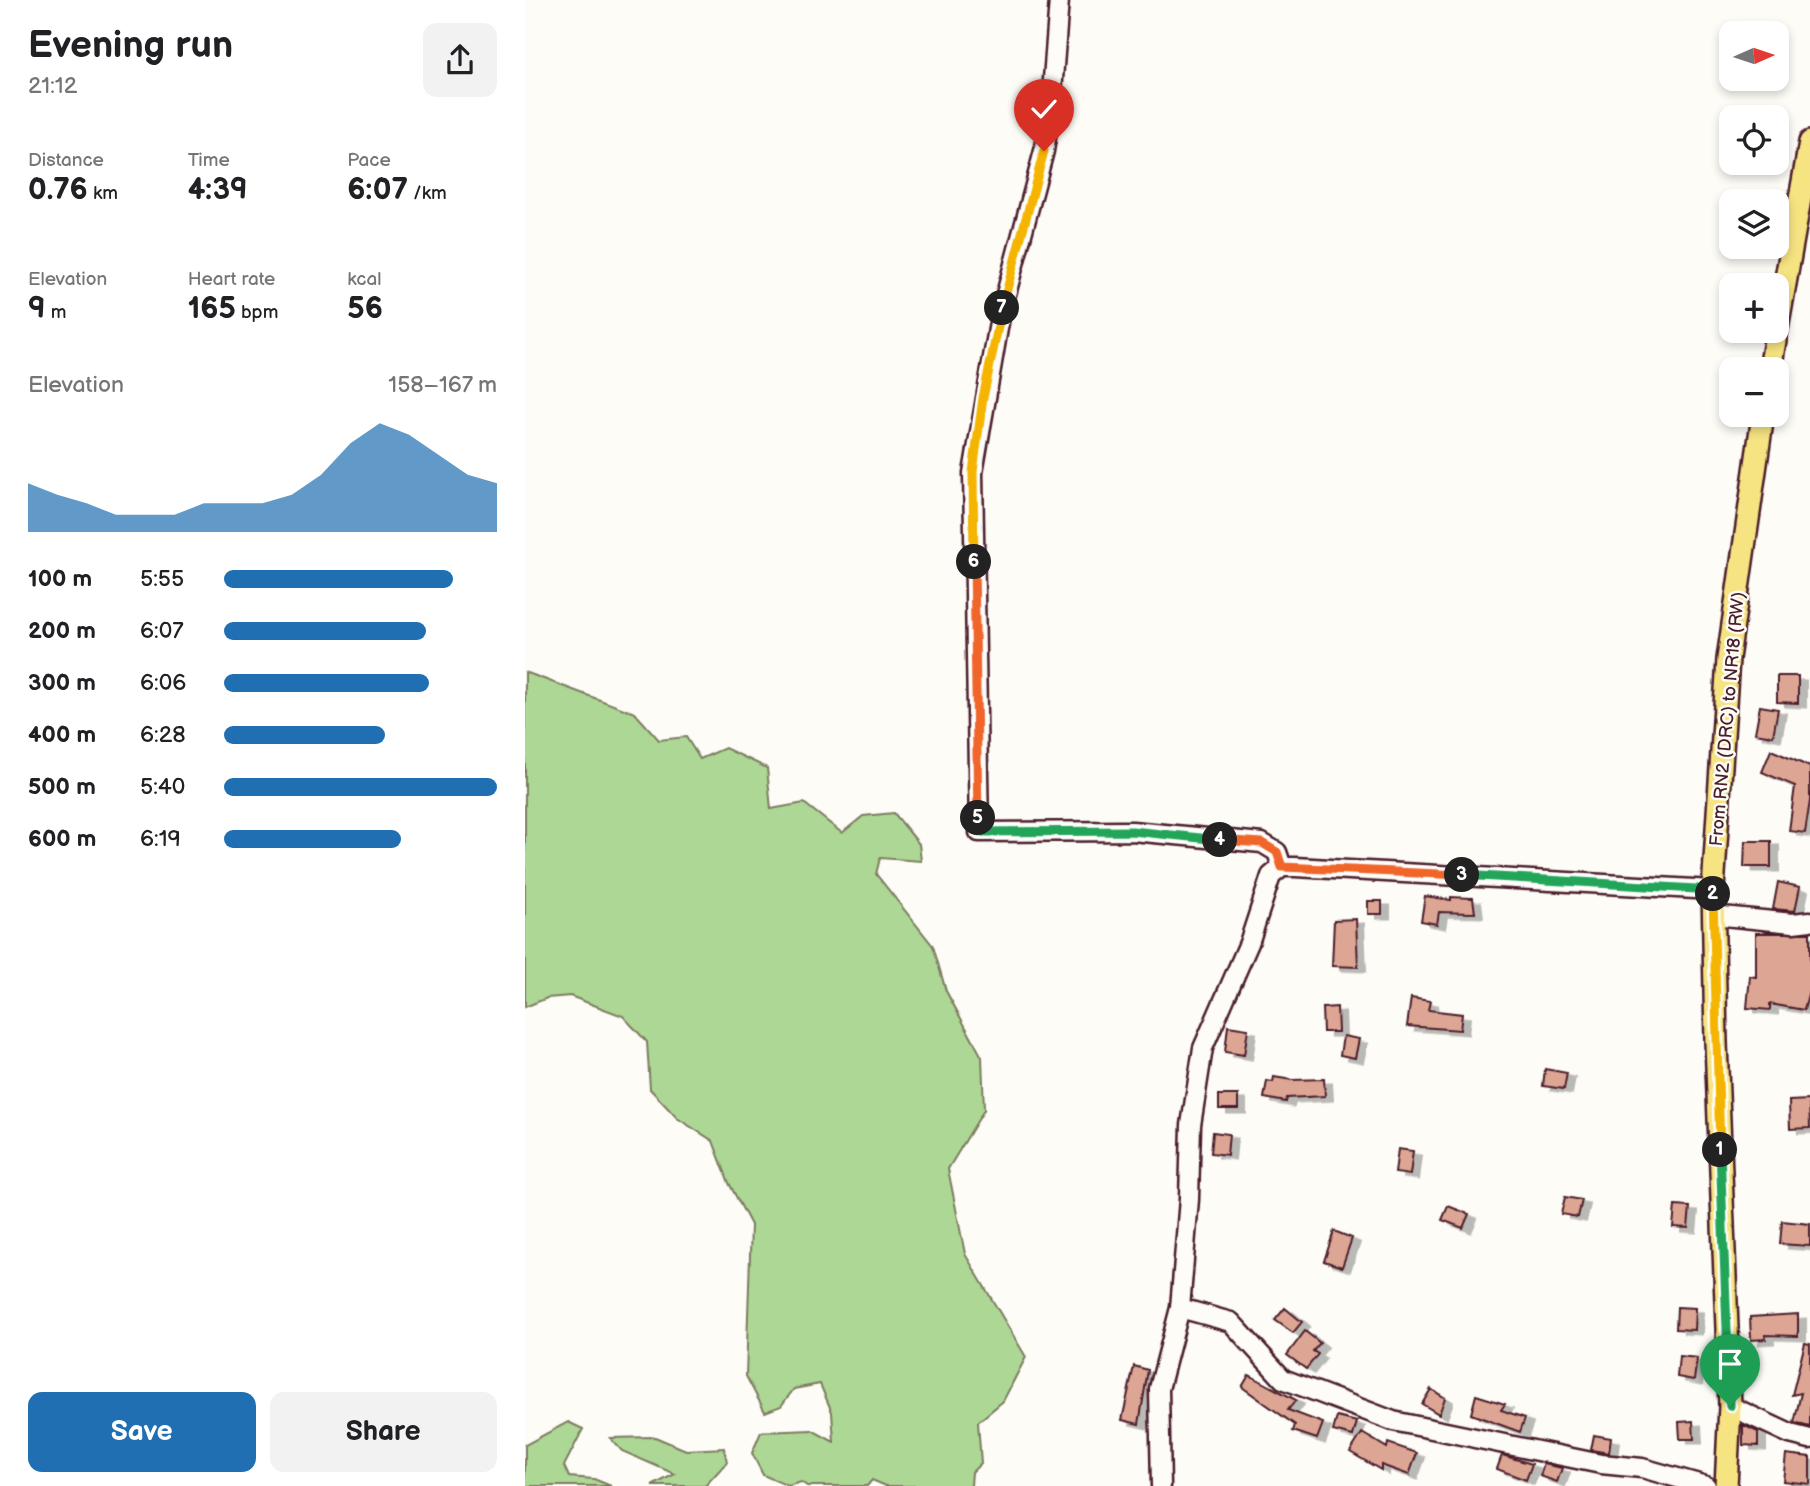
<!DOCTYPE html>
<html lang="en">
<head>
<meta charset="utf-8">
<style>
	:root { --surface:#fff; --page:#f2f2f2; --text:#202124; --muted:#757577; --accent:#1f6fb2 }
	body { margin:0; font-family:"Balsamiq Sans",sans-serif; background:var(--page); color:var(--text); height:100vh; display:flex; flex-direction:column; font-size:26px; white-space:nowrap }
	* { box-sizing:border-box; margin:0 }
	p { font-size:23px; color:var(--muted) }
	.icon { flex:none; width:38px; height:38px; fill:none; stroke:currentColor; stroke-width:2; stroke-linecap:round; stroke-linejoin:round }
	.map { position:relative; flex:1; overflow:hidden }
	.panel { display:flex; flex-direction:column; background:var(--surface); width:525px }
	.panel>* { flex:none }
	.needle { width:46px; rotate:87deg }
	.buttons { position:absolute; left:1194px; top:21px; display:grid; gap:14px }
	.buttons a { display:grid; place-items:center; width:70px; height:70px; border-radius:14px; background:var(--surface); box-shadow:0 4px 10px #0003; font-size:35px }
	.pin { position:absolute; display:grid; place-items:center; width:60px; height:60px; color:#fff; margin:-72px -30px; border-radius:50% 50% 50% 0; rotate:-45deg; box-shadow:0 0 7px #0007 }
	.pin .icon { rotate:45deg }
	.km { position:absolute; width:35px; height:35px; margin:-18px; border-radius:50%; background:#222; color:#fff; font-size:19px; line-height:35px; text-align:center }
	.round { display:grid; place-items:center; flex:none; width:74px; height:74px; border-radius:14px; background:var(--page) }
	.head { display:flex; align-items:center; justify-content:space-between; height:119px; padding:0 28px }
	h1 { font-size:38px; font-weight:700; line-height:52px }
	.stats { display:grid; grid-template-columns:repeat(3,1fr); gap:10px; height:119px; padding:7px 28px }
	.stats div { display:grid; align-content:center }
	.stats b { font-size:30px; font-weight:700 }
	.stats small { font-size:19px; font-weight:400 }
	.stats p { font-size:19px }
	.chart { height:196px; padding:14px 28px }
	.chart p { display:flex; justify-content:space-between }
	.chart svg { width:100%; height:126px; margin-top:7px; fill:var(--accent); opacity:.7 }
	.button { display:flex; gap:14px; margin-top:auto; padding:14px 28px }
	.button a { flex:1; height:80px; border-radius:14px; background:var(--accent); color:#fff; font-size:28px; font-weight:700; line-height:80px; text-align:center }
	.button a+a { background:var(--page); color:var(--text) }
	ul { padding:0 28px; list-style:none; font-size:23px }
	li { display:grid; grid-template-columns:112px 84px 1fr; align-items:center; height:52px }
	li i { height:18px; border-radius:9px; background:var(--accent) }
	main { display:flex; flex:1; min-height:0 }
	.map>svg:first-child { display:block }
	.green { fill:#add795; stroke:#7c7b60; stroke-width:2 }
	.building { fill:#dda694; stroke:#4a1f2b; stroke-width:2; filter:url(#shadow) }
	.lines { fill:none; stroke-linecap:round; stroke-linejoin:round }
	.minor-casing { stroke:#4a1f2b; stroke-width:23 }
	.major-casing { stroke:#4a1f2b; stroke-width:26 }
	.minor { stroke:#fdfcf7; stroke-width:18 }
	.major { stroke:#f6e381; stroke-width:21 }
	.split-1-casing { stroke:#fff; stroke-width:14 }
	.split-2-casing { stroke:#fff; stroke-width:14 }
	.split-3-casing { stroke:#fff; stroke-width:14 }
	.split-4-casing { stroke:#fff; stroke-width:14 }
	.split-5-casing { stroke:#fff; stroke-width:14 }
	.split-6-casing { stroke:#fff; stroke-width:14 }
	.split-7-casing { stroke:#fff; stroke-width:14 }
	.split-8-casing { stroke:#fff; stroke-width:14 }
	.split-1 { stroke:#22a559; stroke-width:9 }
	.split-2 { stroke:#f5b400; stroke-width:9 }
	.split-3 { stroke:#22a559; stroke-width:9 }
	.split-4 { stroke:#f0652b; stroke-width:9 }
	.split-5 { stroke:#22a559; stroke-width:9 }
	.split-6 { stroke:#f0652b; stroke-width:9 }
	.split-7 { stroke:#f5b400; stroke-width:9 }
	.split-8 { stroke:#f5b400; stroke-width:9 }
	.labels { text-anchor:middle; stroke-width:5; stroke-linejoin:round; paint-order:stroke }
	.street-label { font-size:18px; fill:#4a1f2b; stroke:#fdfcf7 }
</style>
</head>
<body>
<main>
<section class="panel">
<div class="head"><div><h1>Evening run</h1><p>21:12</p></div><a class="round"><svg class="icon" aria-label="share" viewBox="0 0 24 24"><path d="M12 15V3M7 8l5-5 5 5M5 13v7h14v-7"/></svg></a></div>
<div class="stats">
<div><p>Distance</p><b>0.76<small> km</small></b></div>
<div><p>Time</p><b>4:39</b></div>
<div><p>Pace</p><b>6:07<small> /km</small></b></div>
</div>
<div class="stats">
<div><p>Elevation</p><b>9<small> m</small></b></div>
<div><p>Heart rate</p><b>165<small> bpm</small></b></div>
<div><p>kcal</p><b>56</b></div>
</div>
<div class="chart"><p><span>Elevation</span>158–167 m</p>
<svg viewBox="0 0 160 44" preserveAspectRatio="none"><path d="M0 44V27L10 31L20 34L30 38L40 38L50 38L60 34L70 34L80 34L90 31L100 24L110 13L120 6L130 10L140 17L150 24L160 27V44z"/></svg>
</div>
<ul>
<li><b>100 m</b>5:55<i style="width:84%"></i></li>
<li><b>200 m</b>6:07<i style="width:74%"></i></li>
<li><b>300 m</b>6:06<i style="width:75%"></i></li>
<li><b>400 m</b>6:28<i style="width:59%"></i></li>
<li><b>500 m</b>5:40<i style="width:100%"></i></li>
<li><b>600 m</b>6:19<i style="width:65%"></i></li>
</ul>
<div class="button"><a>Save</a><a>Share</a></div>
</section>
<div class="map">
<svg width="1285" height="1486" viewBox="0 0 1285 1486">
	<defs>
		<filter id="shadow"><feDropShadow dx="8" dy="4.5" stdDeviation="0" flood-color="#0004"/></filter>
	</defs>
	<rect width="100%" height="100%" fill="#fdfcf7"/>
	<filter id="ink" filterUnits="userSpaceOnUse"><feTurbulence type="fractalNoise" baseFrequency=".0143" numOctaves="2"/><feDisplacementMap in="SourceGraphic" scale="14" xChannelSelector="R" yChannelSelector="G"/><feConvolveMatrix kernelMatrix="1 2 1 2 8 2 1 2 1" color-interpolation-filters="sRGB"/></filter>
	<g filter="url(#ink)">
		<path class="green" d="M 0,672 L 110,713 L 134,740 L 161,737 L 175,759 L 200,748 L 242,768 L 246,809 L 279,803 L 317,833 L 338,816 L 369,813 L 394,844 L 396,861 L 355,858 L 351,874 L 408,946 L 421,991 L 457,1057 L 459,1110 L 423,1169 L 440,1254 L 501,1357 L 478,1401 L 453,1422 L 456,1463 L 447,1472 L 446,1486 L 361,1486 L 347,1480 L 342,1486 L 282,1486 L 276,1482 L 263,1486 L 238,1475 L 227,1453 L 236,1432 L 287,1430 L 309,1442 L 307,1412 L 295,1384 L 269,1389 L 256,1406 L 240,1412 L 221,1376 L 226,1225 L 204,1183 L 188,1141 L 152,1118 L 125,1089 L 122,1042 L 98,1016 L 45,996 L 22,998 L 0,1007 Z
			M 43,1422 L 58,1429 L 39,1466 L 44,1477 L 69,1479 L 86,1486 L 0,1486 L 0,1445 Z
			M 130,1437 L 161,1450 L 199,1448 L 202,1462 L 180,1486 L 127,1486 L 150,1474 L 97,1451 L 85,1438 Z"/>
		<path class="building" d="M 1252,676 L 1273,676 L 1273,703 L 1252,702 Z
			M 1235,706 L 1253,709 L 1248,736 L 1230,733 Z
			M 1246,750 L 1285,767 L 1285,801 L 1280,833 L 1264,831 L 1270,786 L 1237,772 Z
			M 1220,841 L 1246,841 L 1246,867 L 1219,867 Z
			M 1253,882 L 1275,887 L 1270,911 L 1248,909 Z
			M 900,896 L 926,900 L 926,897 L 948,898 L 950,913 L 914,912 L 912,924 L 896,921 Z
			M 843,901 L 857,901 L 857,914 L 843,914 Z
			M 831,919 L 833,967 L 807,966 L 809,920 Z
			M 1231,933 L 1285,933 L 1285,988 L 1279,1010 L 1245,1004 L 1245,1010 L 1222,1008 L 1225,976 L 1231,977 Z
			M 886,998 L 905,1001 L 903,1010 L 937,1014 L 935,1030 L 882,1026 Z
			M 812,1007 L 813,1032 L 798,1032 L 797,1008 Z
			M 703,1026 L 723,1029 L 719,1055 L 700,1052 Z
			M 818,1036 L 834,1039 L 830,1058 L 815,1055 Z
			M 1020,1069 L 1042,1073 L 1039,1089 L 1018,1086 Z
			M 749,1077 L 767,1080 L 799,1079 L 800,1096 L 762,1098 L 761,1102 L 739,1098 L 742,1081 L 748,1082 Z
			M 694,1095 L 713,1095 L 713,1109 L 694,1109 Z
			M 1284,1100 L 1285,1128 L 1265,1129 L 1264,1101 Z
			M 688,1132 L 704,1134 L 702,1155 L 686,1153 Z
			M 873,1149 L 888,1151 L 885,1175 L 870,1173 Z
			M 1040,1197 L 1057,1200 L 1053,1217 L 1036,1214 Z
			M 923,1206 L 944,1214 L 938,1228 L 917,1220 Z
			M 1150,1206 L 1165,1207 L 1163,1228 L 1148,1227 Z
			M 1257,1221 L 1285,1224 L 1285,1246 L 1255,1244 Z
			M 809,1231 L 827,1238 L 817,1267 L 799,1261 Z
			M 1152,1307 L 1170,1308 L 1169,1330 L 1151,1329 Z
			M 760,1308 L 777,1322 L 768,1333 L 750,1320 Z
			M 1273,1314 L 1273,1336 L 1240,1335 L 1241,1339 L 1226,1340 L 1225,1317 Z
			M 780,1331 L 795,1343 L 788,1351 L 793,1354 L 781,1369 L 762,1355 Z
			M 1280,1343 L 1285,1344 L 1285,1427 L 1269,1423 L 1276,1393 L 1267,1395 Z
			M 1154,1356 L 1172,1358 L 1169,1380 L 1152,1377 Z
			M 609,1366 L 623,1370 L 614,1424 L 597,1420 Z
			M 724,1375 L 771,1400 L 763,1410 L 798,1423 L 792,1439 L 768,1431 L 770,1425 L 717,1387 Z
			M 906,1389 L 920,1398 L 914,1414 L 897,1404 Z
			M 951,1395 L 980,1404 L 976,1410 L 1000,1418 L 995,1432 L 946,1414 Z
			M 812,1417 L 832,1422 L 828,1436 L 808,1431 Z
			M 1168,1421 L 1169,1439 L 1155,1439 L 1154,1422 Z
			M 1218,1425 L 1233,1432 L 1233,1446 L 1218,1445 Z
			M 837,1433 L 862,1448 L 863,1443 L 892,1453 L 884,1475 L 856,1465 L 856,1470 L 825,1452 Z
			M 1069,1435 L 1086,1438 L 1084,1453 L 1066,1450 Z
			M 1261,1454 L 1285,1457 L 1285,1484 L 1258,1481 Z
			M 977,1455 L 1007,1464 L 1001,1480 L 972,1469 Z
			M 1019,1464 L 1037,1468 L 1032,1482 L 1015,1476 Z"/>
		<g class="lines">
			<defs>
				<path id="minor" d="M 534,0 L 526,106 L 519,151 L 475,317 L 448,473 L 454,832 L 607,831 L 737,843 L 752,852 L 757,867
					M 1188,915 L 1268,923 L 1285,921
					M 655,1308 L 706,1322 L 758,1379 L 868,1421 L 1076,1464 L 1117,1468 L 1181,1486
					M 1205,1406 L 1265,1434 L 1285,1439
					M 636,1486 L 634,1389 L 655,1308 L 664,1199 L 666,1125 L 678,1048 L 724,943 L 746,876 L 757,867 L 770,867 L 1188,890"/>
				<path id="major" d="M 1245,369 L 1285,142
					M 1201,1486 L 1205,1406 L 1191,1042 L 1188,890 L 1203,659 L 1238,415"/>
			</defs>
			<use href="#minor" class="minor-casing"/>
			<use href="#major" class="major-casing"/>
			<use href="#minor" class="minor"/>
			<use href="#major" class="major"/>
		</g>
	</g>
	<g class="lines" filter="url(#ink)">
		<defs>
			<path id="split-1" d="M 1195,1150 L 1205,1406"/>
			<path id="split-2" d="M 1188,894 L 1195,1150"/>
			<path id="split-3" d="M 937,875 L 1188,890 L 1188,894"/>
			<path id="split-4" d="M 695,840 L 737,843 L 752,852 L 757,867 L 937,875"/>
			<path id="split-5" d="M 453,818 L 454,832 L 607,831 L 695,840"/>
			<path id="split-6" d="M 449,562 L 453,818"/>
			<path id="split-7" d="M 449,562 L 448,472 L 458,398 L 477,308"/>
			<path id="split-8" d="M 477,308 L 519,151"/>
		</defs>
		<use href="#split-1" class="split-1-casing"/>
		<use href="#split-2" class="split-2-casing"/>
		<use href="#split-3" class="split-3-casing"/>
		<use href="#split-4" class="split-4-casing"/>
		<use href="#split-5" class="split-5-casing"/>
		<use href="#split-6" class="split-6-casing"/>
		<use href="#split-7" class="split-7-casing"/>
		<use href="#split-8" class="split-8-casing"/>
		<use href="#split-1" class="split-1"/>
		<use href="#split-2" class="split-2"/>
		<use href="#split-3" class="split-3"/>
		<use href="#split-4" class="split-4"/>
		<use href="#split-5" class="split-5"/>
		<use href="#split-6" class="split-6"/>
		<use href="#split-7" class="split-7"/>
		<use href="#split-8" class="split-8"/>
	</g>
	<g class="labels">
		<g class="street-label">
			<text transform="translate(1202 719) rotate(-85)" y="6">From RN2 (DRC) to NR18 (RW)</text>
		</g>
	</g>
</svg>
<div class="buttons">
<a><svg class="needle" viewBox="-14 -14 28 28"><path d="M0-13l5 13h-10z" fill="#e53935"/><path d="M0 13l5-13h-10z" fill="#757577"/></svg></a>
<a><svg class="icon" aria-label="locate" viewBox="0 0 24 24"><circle cx="12" cy="12" r="6"/><path d="M12 2v4M12 18v4M2 12h4M18 12h4"/></svg></a>
<a><svg class="icon" aria-label="layers" viewBox="0 0 24 24"><path d="M12 4l9 5-9 5-9-5zM3 14l9 5 9-5"/></svg></a>
<a>+</a>
<a>−</a>
</div>
<div class="pin" style="left:1205px;top:1406px;background:#1e9e55"><svg class="icon" aria-label="arrive" viewBox="0 0 24 24"><path d="M6 21V4h12l-3 4 3 4H6"/></svg></div>
<div class="pin" style="left:519px;top:151px;background:#d93025"><svg class="icon" aria-label="check" viewBox="0 0 24 24"><path d="M5 12l5 5 9-10"/></svg></div>
<b class="km" style="left:1195px;top:1150px">1</b>
<b class="km" style="left:1188px;top:894px">2</b>
<b class="km" style="left:937px;top:875px">3</b>
<b class="km" style="left:695px;top:840px">4</b>
<b class="km" style="left:453px;top:818px">5</b>
<b class="km" style="left:449px;top:562px">6</b>
<b class="km" style="left:477px;top:308px">7</b>
</div>
</main>
</body>
</html>
